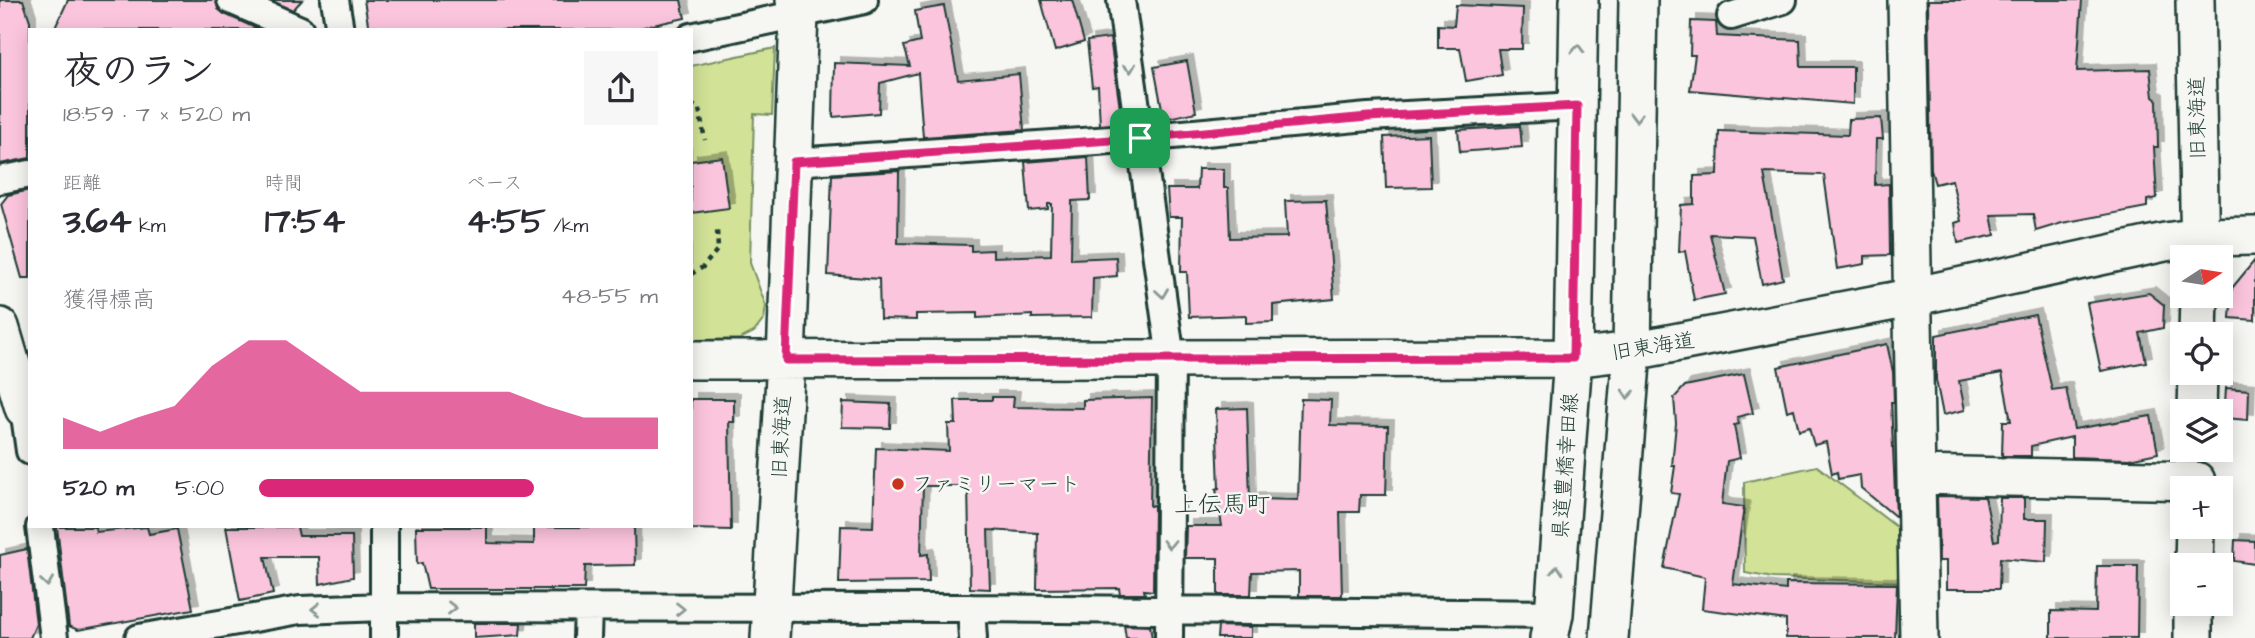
<!DOCTYPE html>
<html lang="ja">
<head>
<meta charset="utf-8">
<style>
	:root { --surface:#fff; --page:#f7f7f7; --text:#2b2b33; --muted:#7c7c81; --accent:#db2777 }
	body { margin:0; font-family:"Architects Daughter","Klee One",sans-serif; background:var(--page); color:var(--text); height:100vh; display:flex; flex-direction:column; font-size:26px; white-space:nowrap }
	* { box-sizing:border-box; margin:0 }
	p { font-size:23px; color:var(--muted) }
	.icon { flex:none; width:38px; height:38px; fill:none; stroke:currentColor; stroke-width:2; stroke-linecap:round; stroke-linejoin:round }
	.map { position:relative; flex:1; overflow:hidden }
	.panel { position:absolute; left:28px; top:28px; width:665px; height:500px; display:flex; flex-direction:column; background:var(--surface); border-radius:0px; box-shadow:0 4px 18px #0003 }
	.panel>* { flex:none }
	.needle { width:46px; rotate:78deg }
	.tools { position:absolute; left:2170px; top:245px; display:grid; gap:14px }
	.tools a { display:grid; place-items:center; width:63px; height:63px; border-radius:0px; background:var(--surface); box-shadow:0 4px 18px #0003; font-size:35px }
	.pin { position:absolute; display:grid; place-items:center; width:60px; height:60px; color:#fff; margin:-30px; border-radius:14px; box-shadow:0 4px 10px #0006 }
	.round { display:grid; place-items:center; flex:none; width:74px; height:74px; border-radius:0px; background:var(--page) }
	.headline { display:flex; align-items:center; justify-content:space-between; height:119px; padding:0 35px }
	h1 { font-size:38px; font-weight:700; line-height:52px }
	.figures { display:grid; grid-template-columns:repeat(3,1fr); gap:10px; height:119px; padding:7px 35px }
	.figures div { display:grid; align-content:center }
	.figures b { font-size:35px; font-weight:700 }
	.figures small { font-size:19px; font-weight:400 }
	.figures p { font-size:19px }
	.chart { height:196px; padding:14px 35px }
	.chart p { display:flex; justify-content:space-between }
	.chart svg { width:100%; height:126px; margin-top:7px; fill:var(--accent); opacity:.7 }
	ul { padding:0 35px; list-style:none; font-size:23px }
	li { display:grid; grid-template-columns:112px 84px 1fr; align-items:center; height:52px }
	li i { height:18px; border-radius:9px; background:var(--accent) }
	.map>svg:first-child { display:block }
	.green { fill:#d2e397; stroke:#789066; stroke-width:2 }
	.building { fill:#fcc5de; stroke:#1f3d34; stroke-width:2; filter:url(#shadow) }
	.lines { fill:none; stroke-linecap:round; stroke-linejoin:round }
	.street-casing { stroke:#1f3d34; stroke-width:32 }
	.secondary-casing { stroke:#1f3d34; stroke-width:42 }
	.path { stroke:#1f3d34; stroke-width:4.5; stroke-dasharray:5 5; stroke-linecap:butt }
	.street { stroke:#f6f6f2; stroke-width:26 }
	.secondary { stroke:#f6f6f2; stroke-width:37 }
	.oneway { stroke:#8a9a93 }
	.route-casing { stroke:#fff; stroke-width:14 }
	.route { stroke:#db2777; stroke-width:9 }
	.poi-dot { fill:#c8321e; stroke:#f6f6f2; stroke-width:2.5 }
	.labels { text-anchor:middle; stroke-width:5; stroke-linejoin:round; paint-order:stroke }
	.street-label { font-size:21px; fill:#1f3d34; stroke:#f6f6f2 }
	.poi-label { font-size:21px; fill:#1f3d34; stroke:#f6f6f2; text-anchor:start }
	.quarter-label { font-size:24px; fill:#1f3d34; stroke:#f6f6f2 }
</style>
</head>
<body>
<div class="map">
<svg width="2255" height="638" viewBox="0 0 2255 638">
	<defs>
		<filter id="shadow"><feDropShadow dx="6" dy="-6" stdDeviation="0" flood-color="#0004"/></filter>
	</defs>
	<rect width="100%" height="100%" fill="#f6f6f2"/>
	<filter id="ink" filterUnits="userSpaceOnUse"><feTurbulence type="fractalNoise" baseFrequency=".0143" numOctaves="2"/><feDisplacementMap in="SourceGraphic" scale="14" xChannelSelector="R" yChannelSelector="G"/><feConvolveMatrix kernelMatrix="1 2 1 2 8 2 1 2 1" color-interpolation-filters="sRGB"/></filter>
	<g filter="url(#ink)">
		<path class="green" d="M 775,48 L 772,115 L 754,114 L 750,263 L 766,306 L 764,319 L 754,332 L 740,339 L 691,340 L 691,66 Z
			M 1817,466 L 1903,532 L 1904,582 L 1773,578 L 1745,573 L 1744,482 Z"/>
		<path class="building" d="M 0,0 L 23,0 L 30,21 L 30,158 L 0,164 Z
			M 68,0 L 216,0 L 218,9 L 224,14 L 260,30 L 54,30 Z
			M 270,0 L 302,0 L 293,10 Z
			M 364,0 L 681,0 L 685,18 L 630,30 L 369,30 Z
			M 1041,0 L 1072,0 L 1084,42 L 1055,51 Z
			M 1928,0 L 2082,0 L 2077,71 L 2150,69 L 2153,97 L 2157,100 L 2158,147 L 2154,147 L 2157,198 L 2147,200 L 2147,207 L 2062,223 L 2036,231 L 2033,214 L 1991,215 L 1995,235 L 1958,243 L 1955,223 L 1961,221 L 1952,180 L 1935,184 L 1931,170 Z
			M 1456,5 L 1523,8 L 1522,49 L 1498,49 L 1502,75 L 1466,81 L 1460,48 L 1438,48 L 1438,25 L 1454,26 Z
			M 944,6 L 958,80 L 1019,74 L 1024,130 L 923,137 L 918,73 L 880,83 L 879,113 L 833,117 L 834,63 L 910,66 L 904,46 L 920,42 L 915,11 Z
			M 1691,21 L 1716,22 L 1717,36 L 1800,40 L 1801,67 L 1853,67 L 1853,104 L 1690,90 L 1695,55 L 1690,55 Z
			M 1110,38 L 1122,123 L 1100,125 L 1098,86 L 1092,87 L 1087,41 Z
			M 1187,61 L 1196,112 L 1164,119 L 1154,67 Z
			M 1881,118 L 1883,139 L 1876,139 L 1875,185 L 1889,184 L 1890,255 L 1865,256 L 1865,264 L 1837,269 L 1824,175 L 1764,173 L 1783,279 L 1762,284 L 1753,236 L 1710,234 L 1725,294 L 1694,300 L 1685,251 L 1679,252 L 1681,205 L 1694,204 L 1694,176 L 1718,175 L 1719,131 L 1848,135 L 1849,119 Z
			M 1520,126 L 1522,147 L 1460,152 L 1458,130 Z
			M 1429,135 L 1431,187 L 1386,188 L 1384,137 Z
			M 722,157 L 729,208 L 691,213 L 691,161 Z
			M 1088,157 L 1090,200 L 1072,201 L 1071,259 L 1116,257 L 1117,276 L 1093,278 L 1092,317 L 1032,318 L 1032,315 L 977,318 L 977,313 L 916,314 L 916,320 L 880,319 L 879,279 L 828,275 L 832,175 L 899,171 L 898,243 L 971,245 L 971,251 L 993,250 L 993,257 L 1051,255 L 1052,204 L 1048,204 L 1048,209 L 1029,211 L 1025,162 Z
			M 1198,169 L 1224,169 L 1224,188 L 1228,188 L 1230,238 L 1287,237 L 1285,201 L 1326,200 L 1334,299 L 1273,305 L 1273,322 L 1246,323 L 1246,315 L 1189,317 L 1187,272 L 1181,272 L 1182,217 L 1169,217 L 1167,189 L 1197,189 Z
			M 30,190 L 30,278 L 22,278 L 1,204 L 8,195 Z
			M 2255,260 L 2255,320 L 2230,318 L 2232,288 Z
			M 2149,293 L 2164,305 L 2163,328 L 2140,333 L 2146,362 L 2101,371 L 2087,303 Z
			M 2035,315 L 2052,390 L 2066,388 L 2074,429 L 2151,416 L 2158,453 L 2129,459 L 2072,457 L 2072,437 L 2031,446 L 2031,456 L 2002,456 L 2003,421 L 2011,421 L 2002,373 L 1959,381 L 1965,410 L 1943,415 L 1936,380 L 1936,335 Z
			M 1887,344 L 1893,372 L 1894,402 L 1891,402 L 1896,517 L 1861,488 L 1860,475 L 1838,479 L 1837,472 L 1832,474 L 1826,442 L 1814,445 L 1809,428 L 1799,431 L 1794,409 L 1787,411 L 1778,367 Z
			M 1744,374 L 1753,413 L 1737,417 L 1739,424 L 1734,425 L 1740,458 L 1727,461 L 1722,504 L 1744,507 L 1733,584 L 1786,590 L 1786,583 L 1897,584 L 1895,638 L 1786,638 L 1786,620 L 1702,609 L 1705,577 L 1664,568 L 1679,494 L 1671,493 L 1675,466 L 1672,466 L 1676,423 L 1674,398 L 1685,386 Z
			M 2226,388 L 2249,390 L 2248,420 L 2224,418 Z
			M 992,397 L 1014,397 L 1013,407 L 1083,408 L 1083,400 L 1152,398 L 1150,506 L 1154,505 L 1153,591 L 1144,590 L 1145,594 L 1120,594 L 1119,588 L 1037,589 L 1038,533 L 988,530 L 990,589 L 970,588 L 968,486 L 923,486 L 921,555 L 928,554 L 929,582 L 839,583 L 841,526 L 873,527 L 876,448 L 949,451 L 948,424 L 956,424 L 955,400 L 992,400 Z
			M 691,399 L 734,399 L 734,422 L 729,422 L 731,530 L 691,529 Z
			M 1301,399 L 1331,400 L 1330,425 L 1388,426 L 1386,495 L 1360,495 L 1359,512 L 1340,512 L 1342,596 L 1299,596 L 1299,571 L 1252,572 L 1251,595 L 1218,595 L 1218,558 L 1185,558 L 1186,526 L 1222,526 L 1216,489 L 1219,488 L 1216,409 L 1247,408 L 1250,499 L 1298,500 Z
			M 843,402 L 891,404 L 890,428 L 842,427 Z
			M 1937,496 L 1985,497 L 1994,541 L 1999,540 L 2000,498 L 2024,498 L 2024,519 L 2047,519 L 2046,562 L 2000,558 L 1999,589 L 1946,589 L 1946,561 L 1939,561 Z
			M 57,527 L 95,527 L 96,532 L 147,527 L 149,534 L 177,529 L 193,609 L 78,630 L 69,626 Z
			M 226,527 L 297,527 L 299,536 L 352,536 L 353,577 L 320,584 L 319,557 L 265,557 L 273,594 L 240,601 Z
			M 416,527 L 487,527 L 487,543 L 534,544 L 534,527 L 634,527 L 635,565 L 585,566 L 584,589 L 428,589 L 422,563 L 417,564 Z
			M 2235,540 L 2255,541 L 2255,564 L 2234,561 Z
			M 27,549 L 36,624 L 30,638 L 0,638 L 0,555 Z
			M 2097,566 L 2138,566 L 2137,638 L 2051,638 L 2051,611 L 2096,612 Z
			M 474,623 L 521,623 L 520,635 L 474,638 Z
			M 1124,625 L 1150,626 L 1152,638 L 1126,638 Z
			M 1218,626 L 1251,627 L 1251,638 L 1217,638 Z"/>
		<g class="lines">
			<defs>
				<path id="street" d="M 231,0 L 300,30
					M 335,0 L 340,30
					M 1121,0 L 1171,359 L 1169,638
					M 1731,16 L 1783,0
					M 691,37 L 864,0
					M 794,162 L 1140,138 L 1368,117 L 1577,106
					M 0,180 L 30,174
					M 24,408 L 30,451
					M 40,527 L 54,638
					M 971,608 L 973,638
					M 139,638 L 300,610 L 384,607 L 971,608 L 1554,614
					M 384,638 L 384,527
					M 587,638 L 588,608"/>
				<path id="secondary" d="M 1907,0 L 1919,638
					M 2195,0 L 2200,257
					M 0,327 L 24,408
					M 2198,334 L 2199,296
					M 691,360 L 1573,358 L 1632,351 L 1889,302 L 2165,242 L 2200,237 L 2255,236
					M 2197,411 L 2198,373
					M 1917,475 L 2196,481
					M 2194,565 L 2195,527
					M 770,638 L 786,360 L 799,14 L 795,0
					M 1549,638 L 1554,614 L 1573,358 L 1579,0
					M 1609,638 L 1632,351 L 1638,0
					M 2193,638 L 2193,604"/>
			</defs>
			<use href="#street" class="street-casing"/>
			<use href="#secondary" class="secondary-casing"/>
			<path class="path" d="M 691,104 L 699,109 L 705,140
				M 691,274 L 703,267 L 718,249 L 717,230"/>
			<use href="#street" class="street"/>
			<use href="#secondary" class="secondary"/>
		</g>
		<defs><path id="oneway-chevron" d="M-2-3.5L2.5 0L-2 3.5" fill="none" stroke-width="1.6" stroke-linecap="round" stroke-linejoin="round" transform="scale(1.75)"/></defs>
		<g class="oneway">
			<use href="#oneway-chevron" transform="translate(1578 49) rotate(-89)"/>
			<use href="#oneway-chevron" transform="translate(1130 68) rotate(82)"/>
			<use href="#oneway-chevron" transform="translate(1636 117) rotate(91)"/>
			<use href="#oneway-chevron" transform="translate(1162 293) rotate(82)"/>
			<use href="#oneway-chevron" transform="translate(1628 394) rotate(95)"/>
			<use href="#oneway-chevron" transform="translate(1169 544) rotate(90)"/>
			<use href="#oneway-chevron" transform="translate(1557 570) rotate(-86)"/>
			<use href="#oneway-chevron" transform="translate(47 582) rotate(82)"/>
			<use href="#oneway-chevron" transform="translate(452 608)"/>
			<use href="#oneway-chevron" transform="translate(316 609) rotate(179)"/>
			<use href="#oneway-chevron" transform="translate(680 609)"/>
		</g>
	</g>
	<g class="lines" filter="url(#ink)">
		<defs>
			<path id="route" d="M 1577,106 L 1573,358 L 786,360 L 794,162 L 1140,138 L 1368,117 Z"/>
		</defs>
		<use href="#route" class="route-casing"/>
		<use href="#route" class="route"/>
	</g>
	<circle class="poi-dot" cx="898" cy="484" r="7"/>
	<g class="labels">
		<g class="street-label">
			<text transform="translate(2197 118) rotate(-91)" y="7">旧東海道</text>
			<text transform="translate(1653 346) rotate(-9)" y="7">旧東海道</text>
			<text transform="translate(781 437) rotate(-87)" y="7">旧東海道</text>
			<text transform="translate(1565 466) rotate(-86)" y="7">県道豊橋幸田線</text>
		</g>
		<g class="poi-label">
			<text x="912" y="491">ファミリーマート</text>
		</g>
		<g class="quarter-label">
			<text x="1222" y="512">上伝馬町</text>
		</g>
	</g>
</svg>
<div class="tools">
<a><svg class="needle" viewBox="-14 -14 28 28"><path d="M0-13l5 13h-10z" fill="#e53935"/><path d="M0 13l5-13h-10z" fill="#7c7c81"/></svg></a>
<a><svg class="icon" aria-label="locate" viewBox="0 0 24 24"><circle cx="12" cy="12" r="6"/><path d="M12 2v4M12 18v4M2 12h4M18 12h4"/></svg></a>
<a><svg class="icon" aria-label="layers" viewBox="0 0 24 24"><path d="M12 4l9 5-9 5-9-5zM3 14l9 5 9-5"/></svg></a>
<a>+</a>
<a>−</a>
</div>
<div class="pin" style="left:1140px;top:138px;background:#1e9e55"><svg class="icon" aria-label="arrive" viewBox="0 0 24 24"><path d="M6 21V4h12l-3 4 3 4H6"/></svg></div>
<section class="panel">
<div class="headline"><div><h1>夜のラン</h1><p>18:59 · 7 × 520 m</p></div><a class="round"><svg class="icon" aria-label="share" viewBox="0 0 24 24"><path d="M12 15V3M7 8l5-5 5 5M5 13v7h14v-7"/></svg></a></div>
<div class="figures">
<div><p>距離</p><b>3.64<small> km</small></b></div>
<div><p>時間</p><b>17:54</b></div>
<div><p>ペース</p><b>4:55<small> /km</small></b></div>
</div>
<div class="chart"><p><span>獲得標高</span>48–55 m</p>
<svg viewBox="0 0 160 44" preserveAspectRatio="none"><path d="M0 44V33L10 38L20 33L30 29L40 15L50 6L60 6L70 15L80 24L90 24L100 24L110 24L120 24L130 29L140 33L150 33L160 33V44z"/></svg>
</div>
<ul>
<li><b>520 m</b>5:00<i style="width:69%"></i></li>
</ul>
</section>
</div>
</body>
</html>
